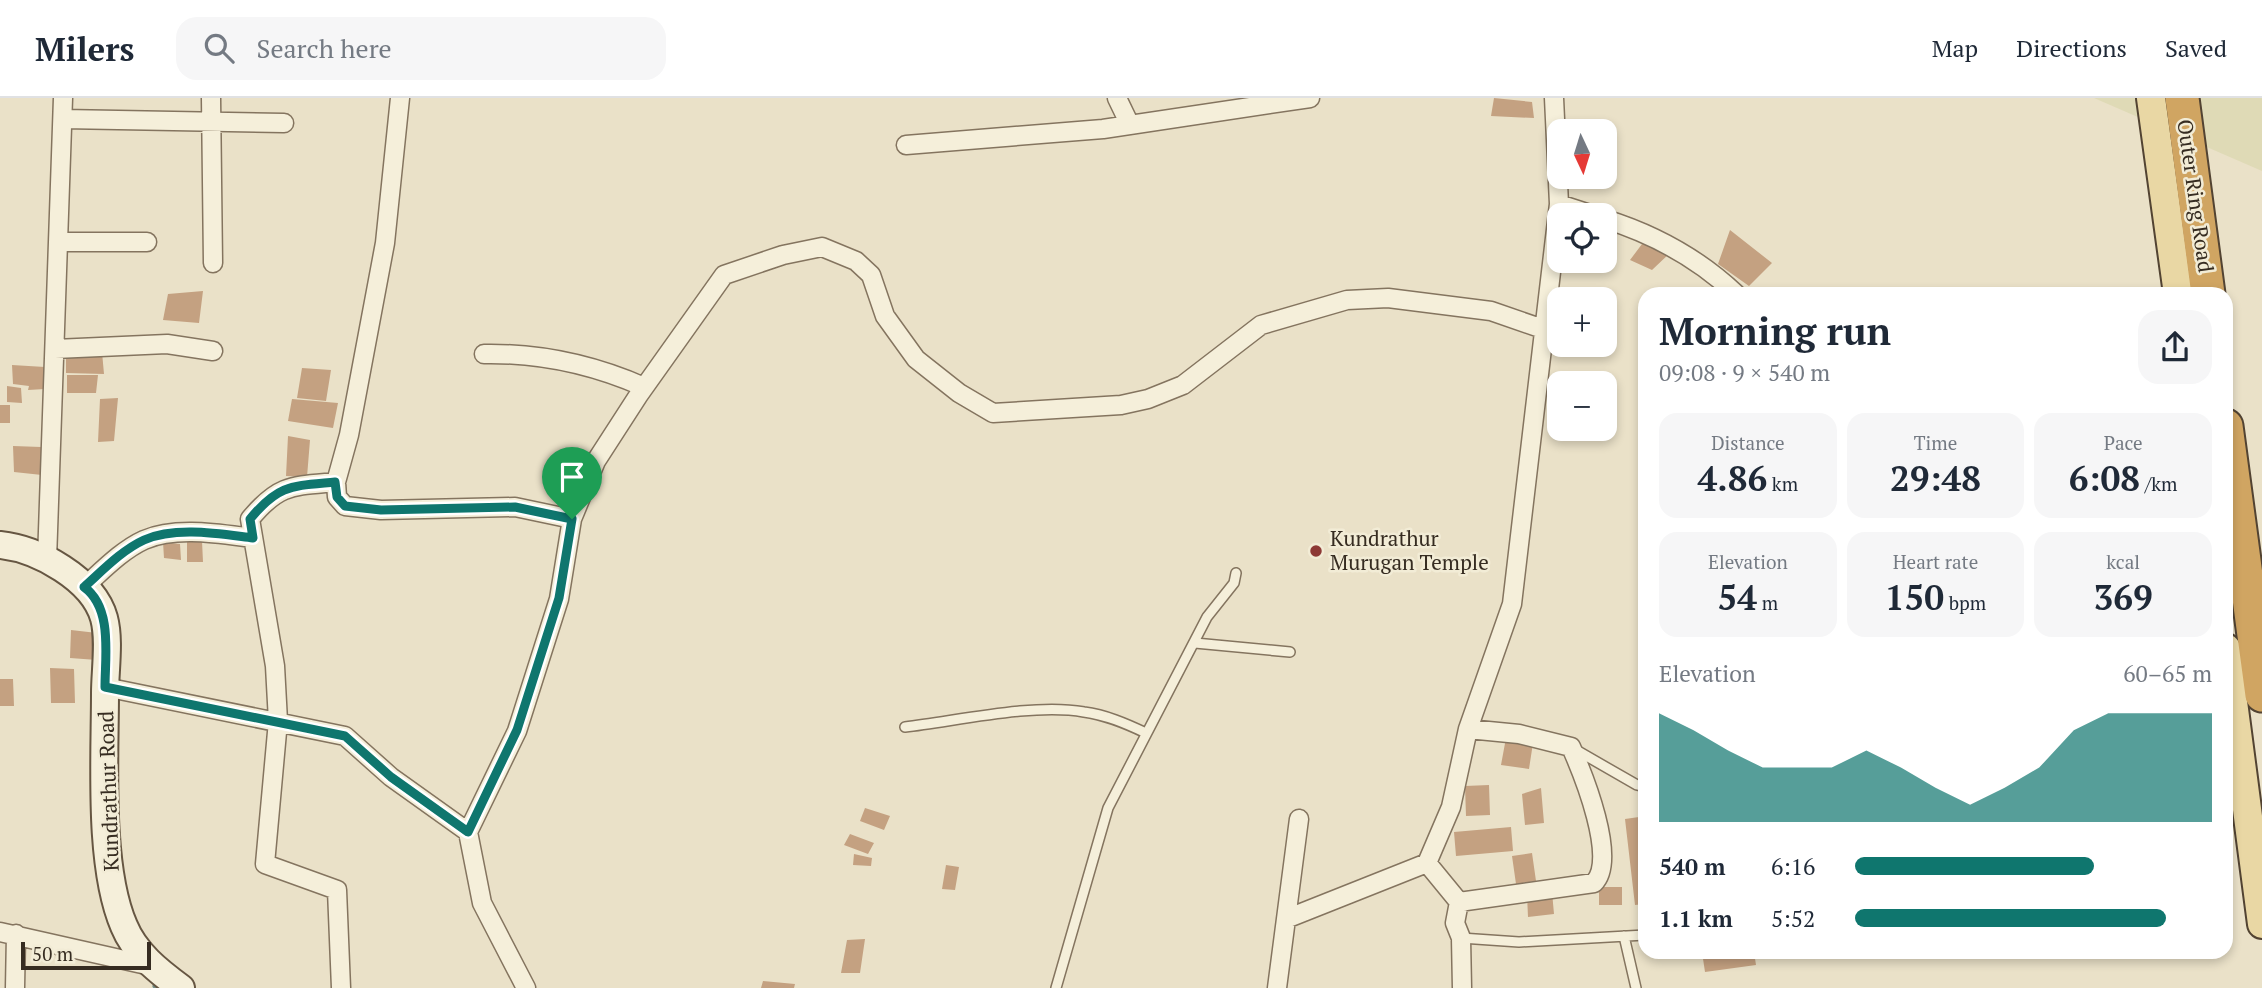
<!DOCTYPE html>
<html lang="en">
<head>
<meta charset="utf-8">
<style>
	:root { --surface:#fff; --page:#f6f6f7; --text:#1f2937; --muted:#747a83; --line:#e0e1e3; --accent:#0f766e }
	body { margin:0; font-family:"PT Serif",serif; background:var(--page); color:var(--text); height:100vh; display:flex; flex-direction:column; font-size:26px; white-space:nowrap }
	* { box-sizing:border-box; margin:0 }
	p { font-size:23px; color:var(--muted) }
	.icon { flex:none; width:38px; height:38px; fill:none; stroke:currentColor; stroke-width:2; stroke-linecap:round; stroke-linejoin:round }
	.map { position:relative; flex:1; overflow:hidden }
	.sheet { position:absolute; left:1638px; top:189px; width:595px; height:672px; display:flex; flex-direction:column; background:var(--surface); border-radius:21px; box-shadow:0 4px 10px #0003 }
	.sheet>* { flex:none }
	.needle { width:46px; rotate:176deg }
	.fabs { position:absolute; left:1547px; top:21px; display:grid; gap:14px }
	.fabs a { display:grid; place-items:center; width:70px; height:70px; border-radius:14px; background:var(--surface); box-shadow:0 4px 10px #0003; font-size:35px }
	.scale { position:absolute; left:21px; bottom:18px; width:130px; box-sizing:border-box; padding-left:7px; border:4px solid #362c21; border-top:0; font-size:19px; line-height:24px; white-space:nowrap; color:#362c21; -webkit-text-stroke:5px #f2ecd6; paint-order:stroke }
	.pin { position:absolute; display:grid; place-items:center; width:60px; height:60px; color:#fff; margin:-72px -30px; border-radius:50% 50% 50% 0; rotate:-45deg; box-shadow:0 0 7px #0007 }
	.pin .icon { rotate:45deg }
	.round { display:grid; place-items:center; flex:none; width:74px; height:74px; border-radius:21px; background:var(--page) }
	.head { display:flex; align-items:center; justify-content:space-between; height:119px; padding:0 21px }
	h1 { font-size:38px; font-weight:700; line-height:52px }
	.stats { display:grid; grid-template-columns:repeat(3,1fr); gap:10px; height:119px; padding:7px 21px }
	.stats div { display:grid; align-content:center; border-radius:18px; background:var(--page); text-align:center }
	.stats b { font-size:35px; font-weight:700 }
	.stats small { font-size:19px; font-weight:400 }
	.stats p { font-size:19px }
	.chart { height:196px; padding:14px 21px }
	.chart p { display:flex; justify-content:space-between }
	.chart svg { width:100%; height:126px; margin-top:7px; fill:var(--accent); opacity:.7 }
	ul { padding:0 21px; list-style:none; font-size:23px }
	li { display:grid; grid-template-columns:112px 84px 1fr; align-items:center; height:52px }
	li i { height:18px; border-radius:9px; background:var(--accent) }
	header { display:flex; align-items:center; gap:42px; box-sizing:border-box; height:98px; padding:0 35px; background:var(--surface); border-bottom:2px solid var(--line) }
	header strong { font-size:33px }
	nav { display:flex; gap:38px; margin-inline-start:auto; font-size:24px }
	.search { width:490px; height:63px; background:var(--page); display:flex; align-items:center; gap:18px; box-sizing:border-box; padding:0 24px; border-radius:21px; color:var(--muted); font-size:26px }
	.map>svg:first-child { display:block }
	.farmland { fill:#dfdab6 }
	.lines { fill:none; stroke-linecap:round; stroke-linejoin:round }
	.stream { stroke:#708c86; stroke-width:5 }
	.building { fill:#c4a181 }
	.lane-casing { stroke:#84745f; stroke-width:12 }
	.street-casing { stroke:#84745f; stroke-width:21 }
	.secondary-casing { stroke:#665642; stroke-width:30 }
	.primary-casing { stroke:#524332; stroke-width:32 }
	.highway-casing { stroke:#524332; stroke-width:37 }
	.lane { stroke:#f5efda; stroke-width:9 }
	.street { stroke:#f5efda; stroke-width:18 }
	.secondary { stroke:#f5efda; stroke-width:26 }
	.primary { stroke:#e9d7a4; stroke-width:28 }
	.highway { stroke:#d0a562; stroke-width:33 }
	.route-casing { stroke:#fff; stroke-width:14 }
	.route { stroke:#0f766e; stroke-width:9 }
	.poi-dot { fill:#8d3935; stroke:#f2ecd6; stroke-width:2.5 }
	.labels { text-anchor:middle; stroke-width:5; stroke-linejoin:round; paint-order:stroke }
	.street-label { font-size:21px; fill:#362c21; stroke:#f2ecd6 }
	.poi-label { font-size:21px; fill:#362c21; stroke:#f2ecd6; text-anchor:start }
</style>
</head>
<body>
<header>
<strong>Milers</strong>
<div class="search"><svg class="icon" aria-label="search" viewBox="0 0 24 24"><circle cx="10" cy="10" r="6"/><path d="M15 15l6 6"/></svg>Search here</div>
<nav><a>Map</a><a>Directions</a><a>Saved</a></nav>
</header>
<div class="map">
<svg width="2262" height="890" viewBox="0 0 2262 890">
	<rect width="100%" height="100%" fill="#eae1c8"/>
	<path class="farmland" d="M 2094,0 L 2262,0 L 2262,73 Z"/>
	<g class="lines">
		<path class="stream" d="M 155,888 L 158,890"/>
	</g>
	<path class="building" d="M 1494,0 L 1532,4 L 1534,20 L 1491,18 Z
		M 1730,132 L 1772,165 L 1749,188 L 1718,166 Z
		M 1642,146 L 1671,154 L 1652,172 L 1630,162 Z
		M 203,193 L 199,225 L 163,222 L 168,196 Z
		M 102,254 L 104,276 L 66,275 L 66,255 Z
		M 12,267 L 45,269 L 45,291 L 28,292 L 29,288 L 13,286 Z
		M 302,270 L 331,272 L 326,303 L 297,300 Z
		M 67,277 L 98,277 L 96,295 L 67,295 Z
		M 7,288 L 21,290 L 22,305 L 7,304 Z
		M 118,300 L 114,343 L 98,344 L 100,301 Z
		M 292,301 L 338,305 L 333,330 L 288,323 Z
		M 0,307 L 10,307 L 10,325 L 0,325 Z
		M 288,338 L 310,342 L 307,379 L 286,378 Z
		M 13,348 L 41,349 L 42,377 L 14,374 Z
		M 187,443 L 202,443 L 203,464 L 187,464 Z
		M 163,444 L 180,446 L 181,462 L 164,460 Z
		M 71,532 L 97,535 L 97,562 L 70,560 Z
		M 50,570 L 74,571 L 75,605 L 51,605 Z
		M 0,581 L 13,581 L 14,608 L 0,608 Z
		M 1506,640 L 1533,645 L 1529,671 L 1501,667 Z
		M 1489,687 L 1490,717 L 1466,718 L 1465,688 Z
		M 1541,690 L 1544,725 L 1525,727 L 1522,696 Z
		M 865,710 L 890,718 L 884,732 L 860,723 Z
		M 1639,719 L 1645,806 L 1635,807 L 1625,721 Z
		M 1511,729 L 1513,753 L 1456,758 L 1454,734 Z
		M 850,736 L 874,745 L 868,756 L 844,747 Z
		M 1532,755 L 1536,783 L 1516,786 L 1512,758 Z
		M 854,756 L 872,760 L 871,768 L 853,767 Z
		M 946,767 L 959,769 L 955,792 L 942,791 Z
		M 1599,789 L 1622,789 L 1622,807 L 1599,807 Z
		M 1552,794 L 1554,816 L 1528,819 L 1527,797 Z
		M 865,841 L 860,875 L 841,875 L 847,842 Z
		M 1702,854 L 1754,854 L 1756,867 L 1705,874 Z
		M 763,883 L 795,886 L 794,890 L 761,890 Z"/>
	<g class="lines">
		<defs>
			<path id="lane" d="M 1195,545 L 1290,554
				M 905,629 C 957,623 1033,605 1084,614 C 1106,617 1125,625 1146,635
				M 1576,652 L 1637,687 L 1645,689
				M 1624,838 L 1636,890
				M 1461,840 L 1519,844 L 1645,837
				M 1056,890 L 1108,710 L 1207,519 L 1234,485 L 1236,475"/>
			<path id="street" d="M 211,0 L 213,165
				M 400,0 L 385,145 L 349,337 L 336,384 L 337,399 L 345,408 L 381,412 L 515,409 L 572,421
				M 1117,0 L 1130,27
				M 63,21 L 284,25
				M 906,47 L 1103,31 L 1310,0
				M 1559,106 L 1593,117
				M 1605,121 C 1653,136 1699,161 1736,196
				M 58,144 L 147,144
				M 55,251 L 167,246 L 213,253
				M 484,256 C 539,255 594,267 644,289
				M 336,384 C 292,388 279,386 250,421 L 275,568 L 278,623 L 265,766 L 337,792 L 341,890
				M 47,462 L 63,0
				M 84,489 C 102,473 122,452 144,442 C 176,428 220,436 253,440
				M 105,589 L 345,638 L 391,679 L 468,734
				M 1427,765 L 1459,804 L 1455,825 L 1461,840 L 1462,890
				M 1459,804 L 1594,785 C 1618,762 1583,676 1571,649 L 1519,636 L 1468,631
				M 1286,821 L 1427,765 L 1451,709 L 1468,631 L 1512,506 L 1559,106 L 1554,0
				M 0,834 L 151,868
				M 15,890 L 16,836
				M 526,890 L 482,805 L 468,734 L 517,633 L 559,501 L 572,421 L 596,363 L 638,298 L 724,177 L 783,157 L 822,149 L 856,163 L 871,177 L 885,218 L 916,261 L 959,295 L 993,315 L 1121,307 L 1148,301 L 1183,287 L 1261,227 L 1347,202 L 1388,200 L 1491,213 L 1543,231
				M 1277,890 L 1299,721"/>
			<path id="secondary" d="M 0,447 C 38,451 93,481 104,520 C 110,542 105,573 105,595 C 105,661 98,768 124,828 C 135,855 158,873 181,890"/>
			<path id="primary" d="M 2151,0 L 2178,196
				M 2226,550 L 2262,826"/>
			<path id="highway" d="M 2182,0 L 2208,196
				M 2226,328 L 2262,597"/>
		</defs>
		<use href="#lane" class="lane-casing"/>
		<use href="#street" class="street-casing"/>
		<use href="#secondary" class="secondary-casing"/>
		<use href="#primary" class="primary-casing"/>
		<use href="#highway" class="highway-casing"/>
		<use href="#lane" class="lane"/>
		<use href="#street" class="street"/>
		<use href="#secondary" class="secondary"/>
		<use href="#primary" class="primary"/>
		<use href="#highway" class="highway"/>
	</g>
	<g class="lines">
		<defs>
			<path id="route" d="M 335,384 L 337,399 L 345,408 L 381,412 L 515,409 L 572,421 L 559,500 L 517,632 L 468,734 L 391,679 L 345,638 L 105,589 C 105,558 113,510 84,489 C 102,473 122,452 144,442 C 176,428 220,436 253,440 L 250,421 C 279,386 292,388 335,384 Z"/>
		</defs>
		<use href="#route" class="route-casing"/>
		<use href="#route" class="route"/>
	</g>
	<circle class="poi-dot" cx="1316" cy="453" r="7"/>
	<g class="labels">
		<g class="street-label">
			<text transform="translate(2195 98) rotate(82)" y="7">Outer Ring Road</text>
			<text transform="translate(109 693) rotate(-92)" y="7">Kundrathur Road</text>
		</g>
		<g class="poi-label">
			<text x="1330" y="448">Kundrathur<tspan x="1330" dy="24">Murugan Temple</tspan></text>
		</g>
	</g>
</svg>
<div class="fabs">
<a><svg class="needle" viewBox="-14 -14 28 28"><path d="M0-13l5 13h-10z" fill="#e53935"/><path d="M0 13l5-13h-10z" fill="#747a83"/></svg></a>
<a><svg class="icon" aria-label="locate" viewBox="0 0 24 24"><circle cx="12" cy="12" r="6"/><path d="M12 2v4M12 18v4M2 12h4M18 12h4"/></svg></a>
<a>+</a>
<a>−</a>
</div>
<div class="scale">50 m</div>
<div class="pin" style="left:572px;top:421px;background:#1e9e55"><svg class="icon" aria-label="arrive" viewBox="0 0 24 24"><path d="M6 21V4h12l-3 4 3 4H6"/></svg></div>
<section class="sheet">
<div class="head"><div><h1>Morning run</h1><p>09:08 · 9 × 540 m</p></div><a class="round"><svg class="icon" aria-label="share" viewBox="0 0 24 24"><path d="M12 15V3M7 8l5-5 5 5M5 13v7h14v-7"/></svg></a></div>
<div class="stats">
<div><p>Distance</p><b>4.86<small> km</small></b></div>
<div><p>Time</p><b>29:48</b></div>
<div><p>Pace</p><b>6:08<small> /km</small></b></div>
</div>
<div class="stats">
<div><p>Elevation</p><b>54<small> m</small></b></div>
<div><p>Heart rate</p><b>150<small> bpm</small></b></div>
<div><p>kcal</p><b>369</b></div>
</div>
<div class="chart"><p><span>Elevation</span>60–65 m</p>
<svg viewBox="0 0 160 44" preserveAspectRatio="none"><path d="M0 44V6L10 12L20 19L30 25L40 25L50 25L60 19L70 25L80 32L90 38L100 32L110 25L120 12L130 6L140 6L150 6L160 6V44z"/></svg>
</div>
<ul>
<li><b>540 m</b>6:16<i style="width:67%"></i></li>
<li><b>1.1 km</b>5:52<i style="width:87%"></i></li>
</ul>
</section>
</div>
</body>
</html>
